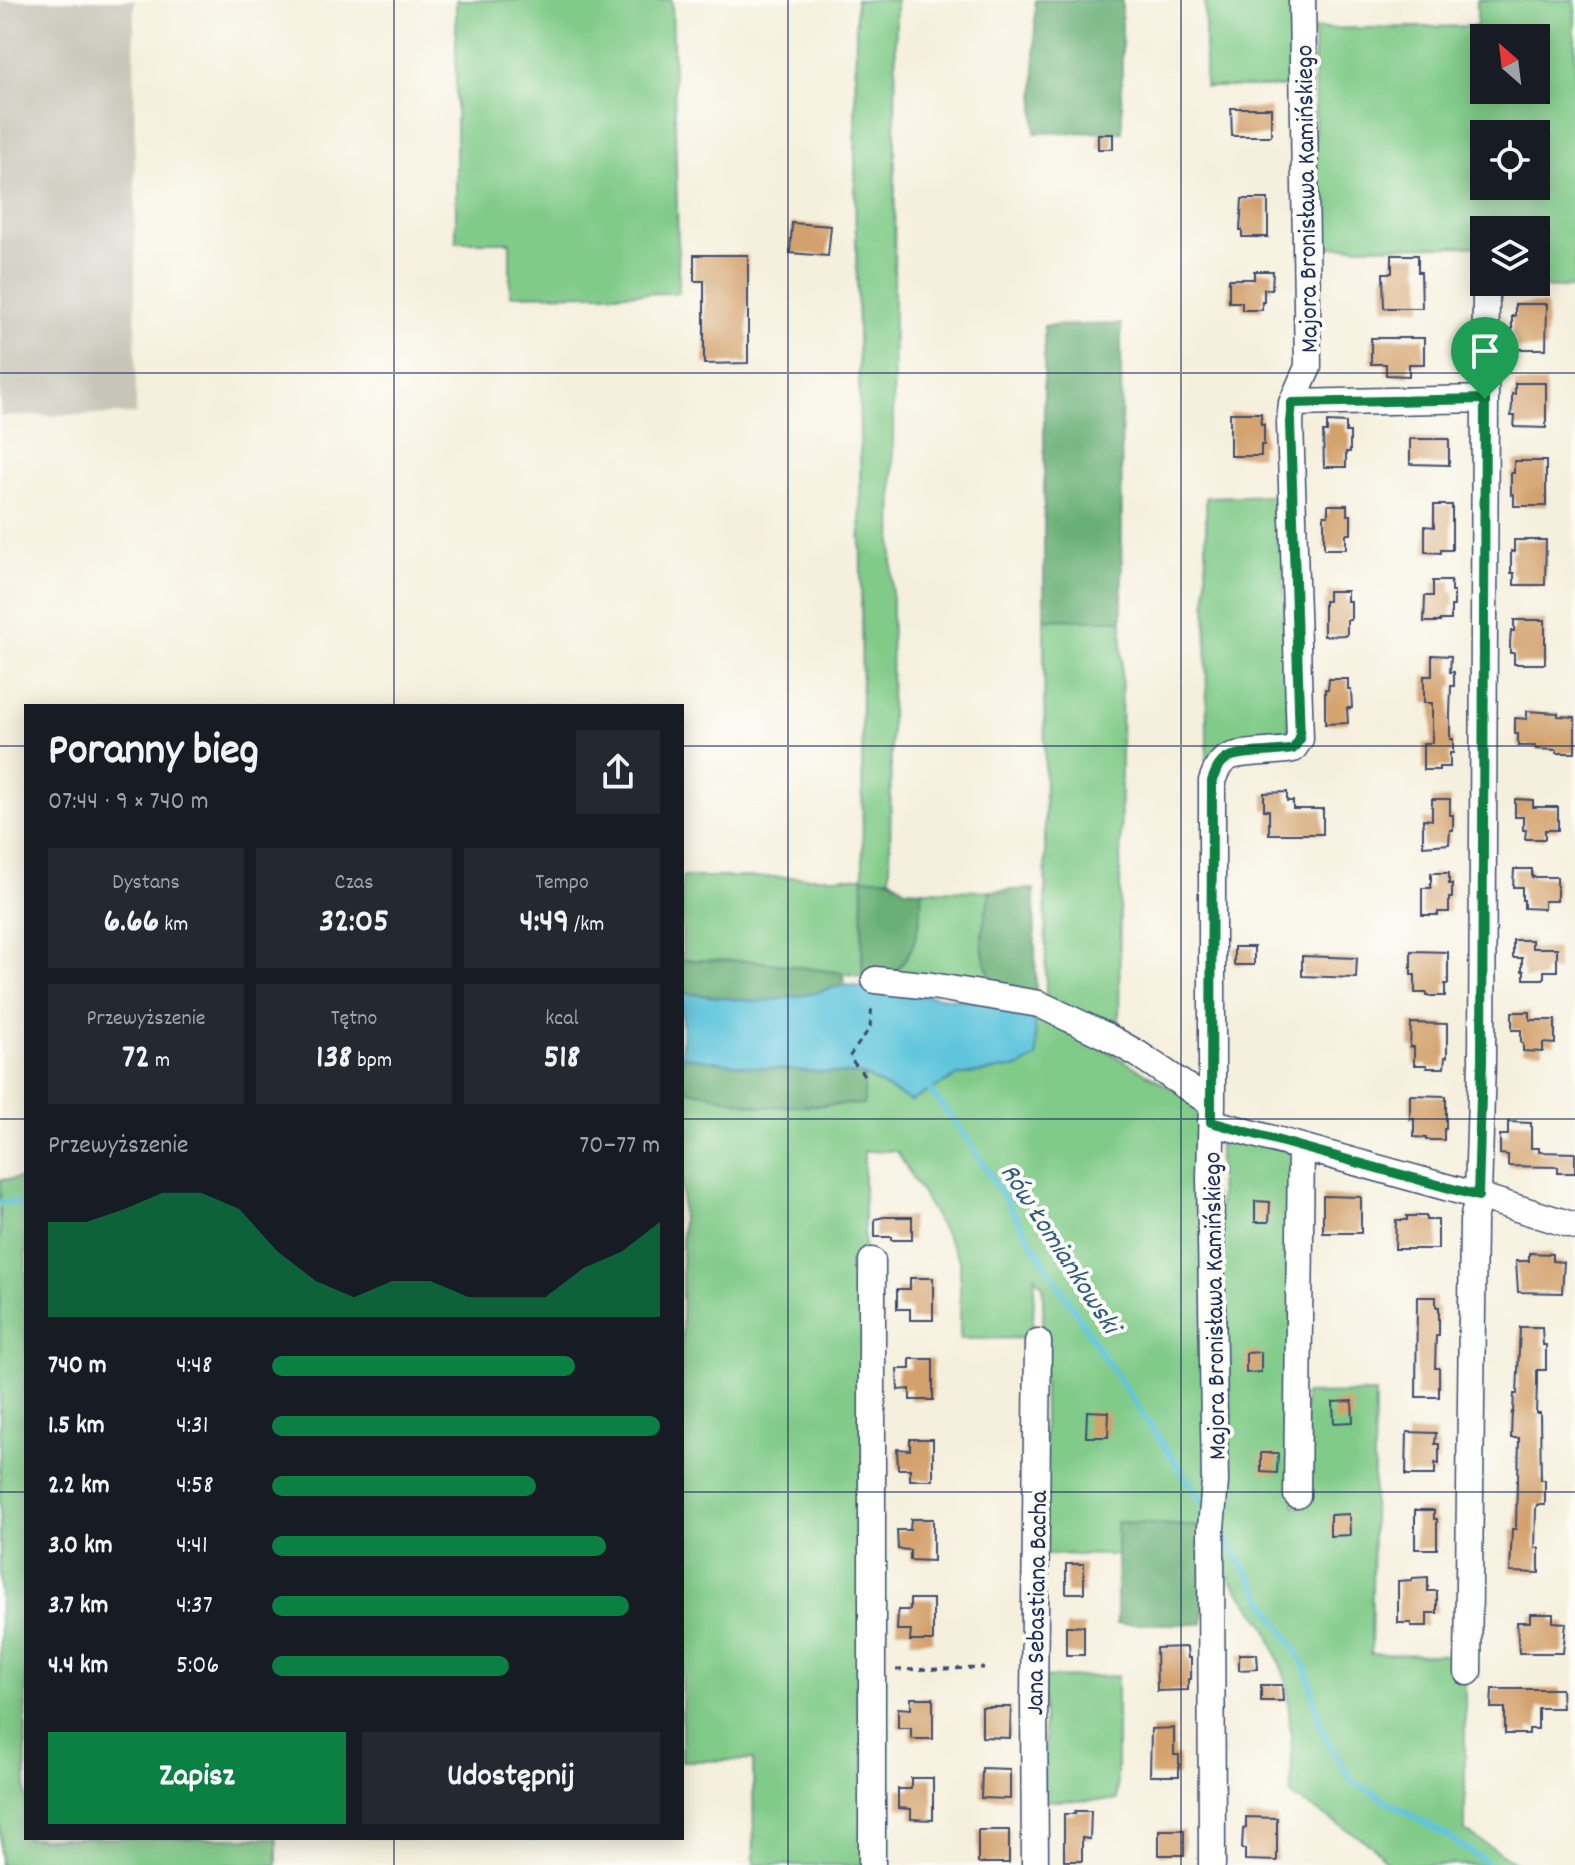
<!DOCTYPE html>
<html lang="pl">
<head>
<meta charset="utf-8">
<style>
	:root { --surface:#171b24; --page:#242831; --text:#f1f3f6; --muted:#9ea1a6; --accent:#0b8043 }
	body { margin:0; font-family:Dekko,sans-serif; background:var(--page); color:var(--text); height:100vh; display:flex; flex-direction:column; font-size:30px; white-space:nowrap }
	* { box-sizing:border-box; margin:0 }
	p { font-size:26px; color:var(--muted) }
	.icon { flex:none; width:44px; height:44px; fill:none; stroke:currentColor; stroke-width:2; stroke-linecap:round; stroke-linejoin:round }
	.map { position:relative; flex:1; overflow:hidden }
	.sheet { position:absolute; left:24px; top:704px; width:660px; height:1136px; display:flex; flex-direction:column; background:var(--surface); border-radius:0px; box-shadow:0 4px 20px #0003 }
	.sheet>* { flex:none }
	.needle { width:52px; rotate:332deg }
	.controls { position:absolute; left:1470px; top:24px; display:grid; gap:16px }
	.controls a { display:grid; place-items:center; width:80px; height:80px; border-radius:0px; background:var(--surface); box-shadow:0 4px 20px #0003; font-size:40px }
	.pin { position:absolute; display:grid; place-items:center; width:68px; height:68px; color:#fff; margin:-82px -34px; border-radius:50% 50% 50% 0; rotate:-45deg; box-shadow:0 0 8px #0007 }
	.pin .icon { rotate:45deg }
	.round { display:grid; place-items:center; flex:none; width:84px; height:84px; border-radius:0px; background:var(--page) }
	.headline { display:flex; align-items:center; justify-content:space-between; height:136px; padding:0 24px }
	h1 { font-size:44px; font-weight:800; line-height:60px }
	.figures { display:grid; grid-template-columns:repeat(3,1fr); gap:12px; height:136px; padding:8px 24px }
	.figures div { display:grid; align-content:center; border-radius:0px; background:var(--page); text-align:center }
	.figures b { font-size:34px; font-weight:800 }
	.figures small { font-size:22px; font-weight:400 }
	.figures p { font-size:22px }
	.chart { height:224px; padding:16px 24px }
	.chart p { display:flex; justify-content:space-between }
	.chart svg { width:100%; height:144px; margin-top:8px; fill:var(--accent); opacity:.7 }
	.cta { display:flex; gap:16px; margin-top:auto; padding:16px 24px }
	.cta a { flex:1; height:92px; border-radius:0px; background:var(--accent); color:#fff; font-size:32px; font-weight:800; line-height:92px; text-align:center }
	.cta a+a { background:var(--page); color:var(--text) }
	ul { padding:0 24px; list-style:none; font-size:26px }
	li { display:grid; grid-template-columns:128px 96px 1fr; align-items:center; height:60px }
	li i { height:20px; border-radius:10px; background:var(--accent) }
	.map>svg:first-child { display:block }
	.industrial { fill:#c6c5b8 }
	.green { fill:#81cb89; stroke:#4e7d74; stroke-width:2; fill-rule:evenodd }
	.forest { fill:#68af75; stroke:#426f6a; stroke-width:2 }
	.water { fill:#5fc5dc; stroke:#3d7a9d; stroke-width:2 }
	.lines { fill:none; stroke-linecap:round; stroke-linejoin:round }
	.stream { stroke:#5fc5dc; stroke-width:6 }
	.building { fill:#d3a16c }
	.minor-casing { stroke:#3c4c71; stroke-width:29 }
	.path { stroke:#3c4c71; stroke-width:3; stroke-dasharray:6 6; stroke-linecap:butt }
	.minor { stroke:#fff; stroke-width:26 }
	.route-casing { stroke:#fff; stroke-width:16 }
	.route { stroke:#0b8043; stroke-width:10 }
	.grid { fill:none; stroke:#1b2f5e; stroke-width:2; stroke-opacity:0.55 }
	.labels { text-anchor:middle; stroke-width:8; stroke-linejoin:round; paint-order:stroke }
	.street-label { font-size:26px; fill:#1b2f5e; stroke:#fdfcf7 }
	.water-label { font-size:28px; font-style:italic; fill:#2f5c84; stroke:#fdfcf7 }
</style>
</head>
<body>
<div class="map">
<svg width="1575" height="1865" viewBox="0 0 1575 1865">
	<rect width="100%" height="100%" fill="#fdfcf7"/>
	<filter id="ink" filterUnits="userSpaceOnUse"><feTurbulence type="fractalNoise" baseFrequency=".0125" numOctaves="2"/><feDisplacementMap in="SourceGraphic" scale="16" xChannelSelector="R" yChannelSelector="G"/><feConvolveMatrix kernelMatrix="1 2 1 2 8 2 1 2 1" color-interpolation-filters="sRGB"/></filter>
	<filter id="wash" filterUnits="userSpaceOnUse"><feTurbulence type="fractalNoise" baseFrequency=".006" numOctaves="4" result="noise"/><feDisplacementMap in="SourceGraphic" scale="32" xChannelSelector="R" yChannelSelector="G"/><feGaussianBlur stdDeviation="1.8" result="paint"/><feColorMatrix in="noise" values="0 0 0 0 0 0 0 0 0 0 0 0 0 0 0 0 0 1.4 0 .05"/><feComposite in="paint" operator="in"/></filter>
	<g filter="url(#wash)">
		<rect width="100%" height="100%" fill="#f5f0dd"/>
		<path class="industrial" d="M 0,0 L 134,0 L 136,414 L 0,416 Z"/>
		<path class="green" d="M 456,0 L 672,0 L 679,293 L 510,295 L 510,242 L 456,242 Z
			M 856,0 L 896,0 L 890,878 L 863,878 L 862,976 L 754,961 L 682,960 L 682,877 L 863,877 L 860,431 L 855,190 Z
			M 1205,0 L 1291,0 L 1292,87 L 1205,87 Z
			M 1477,0 L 1575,0 L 1575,288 L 1475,286 L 1477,246 L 1316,247 L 1314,29 L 1477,26 ZM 1484,38 L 1536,38 L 1536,90 L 1484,90 ZM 1484,134 L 1536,134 L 1536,186 L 1484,186 ZM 1484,230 L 1536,230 L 1536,282 L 1484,282 Z
			M 1281,495 L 1289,736 L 1272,744 L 1231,743 L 1207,760 L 1206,497 Z
			M 1044,619 L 1122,620 L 1119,1037 L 1046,1005 Z
			M 922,890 L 991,891 C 981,928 975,954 998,989 L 888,977 L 920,923 Z
			M 1034,1009 L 1206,1108 L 1207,1527 L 1117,1522 L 1118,1555 L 1045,1554 L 1043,1286 L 1035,1276 L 1032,1338 L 960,1339 L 960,1260 L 897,1151 L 864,1151 L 864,1865 L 754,1865 L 753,1760 L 682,1761 L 682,1088 L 762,1107 L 863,1104 L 864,1075 L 911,1101 L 957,1076 L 982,1071 Z
			M 1235,1134 L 1290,1150 L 1294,1506 L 1302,1507 L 1305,1394 L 1375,1393 L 1371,1654 L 1454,1655 L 1455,1678 L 1465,1678 L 1465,1831 L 1519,1865 L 1388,1865 L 1373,1846 L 1291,1795 L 1292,1752 L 1287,1682 L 1265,1625 L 1223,1570 L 1219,1142 Z
			M 26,1178 L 26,1838 L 277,1838 L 277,1865 L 0,1865 L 0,1180 Z
			M 1117,1676 L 1117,1800 L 1044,1801 L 1044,1678 Z"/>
		<path class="forest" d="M 1035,0 L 1122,0 L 1122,132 L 1035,133 Z
			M 1121,324 L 1122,620 L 1044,619 L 1044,326 Z
			M 863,878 L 890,878 L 905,889 L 922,890 C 920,924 917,956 888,977 L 862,976 Z
			M 1034,889 L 1036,997 L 998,989 C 975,954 981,928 991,891 Z
			M 682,960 L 754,961 L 843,973 L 844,985 L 807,995 L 758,1002 L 682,993 Z
			M 682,1056 L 754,1067 L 864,1075 L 864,1104 L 762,1107 L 682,1088 Z
			M 1117,1522 L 1207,1527 L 1203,1624 L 1117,1624 Z"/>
		<path class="water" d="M 844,985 L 1034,1009 L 1037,1057 L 1020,1067 L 957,1076 L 911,1101 L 864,1075 L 754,1067 L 682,1056 L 682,993 L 758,1002 L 807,995 Z"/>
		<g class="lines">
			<path class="stream" d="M 926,1085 L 965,1135 L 1100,1351 L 1204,1505
				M 0,1202 L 26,1203
				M 1220,1529 L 1306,1667 L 1323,1733 L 1351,1780 L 1449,1837 L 1490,1865"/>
		</g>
		<g id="blocks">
			<path class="building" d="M 1231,108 L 1271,108 L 1271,136 L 1232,136 Z
				M 1098,134 L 1113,134 L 1113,149 L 1098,149 Z
				M 1242,199 L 1268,199 L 1268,237 L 1242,237 L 1242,230 L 1240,230 Z
				M 792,223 L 831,226 L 828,256 L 790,253 Z
				M 694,255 L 748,255 L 748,363 L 704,364 L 704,281 L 694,281 Z
				M 1392,255 L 1418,255 L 1418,272 L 1421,272 L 1422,308 L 1384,308 L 1383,273 L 1392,273 Z
				M 1254,271 L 1273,271 L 1272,289 L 1264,289 L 1264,302 L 1262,302 L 1262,310 L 1242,310 L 1242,302 L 1229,302 L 1229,279 L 1254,279 Z
				M 1515,304 L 1547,304 L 1546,349 L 1515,349 L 1515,338 L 1512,338 L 1512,316 L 1515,316 Z
				M 1371,338 L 1424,338 L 1424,364 L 1409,364 L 1409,376 L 1386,375 L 1386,364 L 1371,364 Z
				M 1515,383 L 1546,383 L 1546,428 L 1514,427 L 1515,416 L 1511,416 L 1512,405 L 1512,394 L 1515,394 Z
				M 1230,413 L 1261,413 L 1261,424 L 1264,424 L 1264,445 L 1261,445 L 1261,456 L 1230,456 Z
				M 1327,422 L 1346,423 L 1346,432 L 1350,432 L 1350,452 L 1346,452 L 1346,467 L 1324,467 L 1323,432 L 1327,432 Z
				M 1410,439 L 1449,439 L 1449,465 L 1410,464 Z
				M 1514,461 L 1546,461 L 1546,506 L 1514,506 L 1514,494 L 1511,495 L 1511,473 L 1514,473 Z
				M 1328,505 L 1347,505 L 1347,515 L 1351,515 L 1351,534 L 1346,534 L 1346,549 L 1324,549 L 1324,515 L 1328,515 Z
				M 1434,505 L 1452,505 L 1452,550 L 1441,550 L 1441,553 L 1425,552 L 1425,526 L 1434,527 Z
				M 1514,540 L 1546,540 L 1545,585 L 1514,585 L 1514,573 L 1511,573 L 1511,551 L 1514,552 Z
				M 1433,581 L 1451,581 L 1451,592 L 1454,592 L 1454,606 L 1451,606 L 1451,620 L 1440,620 L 1440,622 L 1424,622 L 1425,596 L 1433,596 Z
				M 1328,591 L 1347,591 L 1347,601 L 1351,601 L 1351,620 L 1347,620 L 1347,635 L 1324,636 L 1324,601 L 1328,601 Z
				M 1514,620 L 1545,620 L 1545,664 L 1514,664 L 1514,653 L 1510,653 L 1510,642 L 1511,631 L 1514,631 Z
				M 1432,655 L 1451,656 L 1450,672 L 1454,672 L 1454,686 L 1451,686 L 1450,714 L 1450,739 L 1453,739 L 1453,753 L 1450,753 L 1450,767 L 1439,767 L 1439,770 L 1423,770 L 1423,743 L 1432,743 L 1432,703 L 1424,703 L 1424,676 L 1432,676 Z
				M 1329,679 L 1348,679 L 1348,689 L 1351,689 L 1352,708 L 1347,708 L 1348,723 L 1325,724 L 1325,689 L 1328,689 Z
				M 1527,711 L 1558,713 L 1558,716 L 1575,717 L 1575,753 L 1557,753 L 1557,750 L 1536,749 L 1536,746 L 1518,746 L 1518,734 L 1515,734 L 1515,718 L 1527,719 Z
				M 1287,792 L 1287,801 L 1293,801 L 1293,809 L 1323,809 L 1323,834 L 1269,834 L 1269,810 L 1264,810 L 1264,793 Z
				M 1432,799 L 1450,799 L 1450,815 L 1453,815 L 1453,830 L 1450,830 L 1449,844 L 1423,846 L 1423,819 L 1432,820 Z
				M 1515,799 L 1533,800 L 1533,807 L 1558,807 L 1558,830 L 1545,830 L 1545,839 L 1525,839 L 1526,830 L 1523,830 L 1523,817 L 1515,817 Z
				M 1514,869 L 1532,869 L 1532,877 L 1557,877 L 1557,901 L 1544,901 L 1544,909 L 1524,908 L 1524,900 L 1522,900 L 1522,887 L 1513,887 Z
				M 1431,873 L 1449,873 L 1449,884 L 1452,884 L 1452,898 L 1449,898 L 1449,912 L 1438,912 L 1438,915 L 1422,915 L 1422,888 L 1431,888 Z
				M 1513,940 L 1532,940 L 1532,948 L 1557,948 L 1557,971 L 1544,971 L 1544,979 L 1524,979 L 1524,971 L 1522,971 L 1522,958 L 1513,958 Z
				M 1234,947 L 1254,947 L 1254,965 L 1234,965 Z
				M 1411,951 L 1448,952 L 1448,984 L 1445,984 L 1445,996 L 1427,996 L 1427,993 L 1415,993 L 1415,975 L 1411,975 Z
				M 1302,956 L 1357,958 L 1356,978 L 1302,976 Z
				M 1512,1012 L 1530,1012 L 1530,1020 L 1555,1020 L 1555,1044 L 1543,1043 L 1543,1052 L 1523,1051 L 1523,1043 L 1521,1043 L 1521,1030 L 1512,1030 Z
				M 1411,1023 L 1447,1024 L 1447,1057 L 1445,1057 L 1444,1068 L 1427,1068 L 1427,1065 L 1414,1065 L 1414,1047 L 1410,1047 Z
				M 1410,1095 L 1446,1096 L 1446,1129 L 1444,1129 L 1444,1140 L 1426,1140 L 1426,1138 L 1414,1137 L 1414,1119 L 1410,1119 Z
				M 1508,1122 L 1531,1123 L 1531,1148 L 1539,1148 L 1539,1152 L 1575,1153 L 1575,1173 L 1558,1173 L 1558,1167 L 1508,1166 L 1508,1155 L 1500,1154 L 1500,1135 L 1508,1135 Z
				M 1323,1196 L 1361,1197 L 1361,1233 L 1323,1233 Z
				M 1255,1201 L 1270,1202 L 1269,1222 L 1255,1222 Z
				M 1407,1216 L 1426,1216 L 1426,1220 L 1438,1220 L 1438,1249 L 1395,1249 L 1396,1220 L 1407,1220 Z
				M 884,1217 L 912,1217 L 912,1240 L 891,1240 L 891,1237 L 875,1237 L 875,1219 Z
				M 1529,1253 L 1552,1254 L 1552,1261 L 1564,1262 L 1562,1293 L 1518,1292 L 1516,1261 L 1529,1261 Z
				M 910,1278 L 933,1278 L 933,1320 L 910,1320 L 910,1309 L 897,1309 L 897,1289 L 910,1289 Z
				M 1417,1297 L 1436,1297 L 1436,1307 L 1439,1307 L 1439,1336 L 1436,1336 L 1435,1368 L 1439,1368 L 1439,1397 L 1416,1397 Z
				M 1520,1327 L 1542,1327 L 1543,1345 L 1546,1345 L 1546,1370 L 1537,1370 L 1537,1384 L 1536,1413 L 1540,1413 L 1541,1480 L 1545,1480 L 1545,1505 L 1537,1505 L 1536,1508 L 1535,1548 L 1539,1548 L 1539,1573 L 1510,1572 L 1512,1529 L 1516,1529 L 1517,1480 L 1518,1480 L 1519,1438 L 1511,1438 L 1512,1412 L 1513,1412 L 1514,1394 L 1517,1394 Z
				M 1261,1352 L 1261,1372 L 1246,1373 L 1246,1353 Z
				M 910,1359 L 933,1359 L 933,1400 L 910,1400 L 910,1389 L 898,1390 L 897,1369 L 910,1369 Z
				M 1352,1401 L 1353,1422 L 1334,1423 L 1333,1402 Z
				M 1087,1411 L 1109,1412 L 1108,1437 L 1086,1437 Z
				M 1407,1432 L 1436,1433 L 1435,1444 L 1439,1444 L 1439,1464 L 1435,1463 L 1435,1475 L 1406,1475 Z
				M 910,1439 L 933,1439 L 933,1480 L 910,1480 L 910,1469 L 898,1469 L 897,1449 L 910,1450 Z
				M 1261,1453 L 1278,1453 L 1277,1473 L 1261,1472 Z
				M 1415,1510 L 1434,1510 L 1434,1519 L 1437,1519 L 1437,1549 L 1415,1549 Z
				M 1349,1514 L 1350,1535 L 1330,1536 L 1330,1515 Z
				M 911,1519 L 933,1519 L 933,1561 L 910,1560 L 910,1550 L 898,1549 L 897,1530 L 910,1530 Z
				M 1066,1564 L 1084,1564 L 1084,1593 L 1066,1593 Z
				M 1428,1577 L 1428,1591 L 1437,1591 L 1437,1613 L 1427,1613 L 1427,1626 L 1411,1626 L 1411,1623 L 1398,1623 L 1398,1581 L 1411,1580 L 1412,1578 Z
				M 910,1599 L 933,1599 L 933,1641 L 910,1641 L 911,1630 L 897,1630 L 898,1610 L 910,1610 Z
				M 1530,1614 L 1553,1614 L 1553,1622 L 1566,1623 L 1563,1653 L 1519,1653 L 1517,1622 L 1530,1622 Z
				M 1066,1626 L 1084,1626 L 1084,1655 L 1066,1655 Z
				M 1187,1647 L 1188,1658 L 1191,1658 L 1191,1679 L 1188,1679 L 1188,1690 L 1157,1691 L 1156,1648 Z
				M 1239,1654 L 1257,1654 L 1258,1669 L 1239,1670 Z
				M 1261,1685 L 1282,1685 L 1283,1701 L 1261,1701 Z
				M 1492,1689 L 1561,1689 L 1562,1708 L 1538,1708 L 1538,1729 L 1529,1729 L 1529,1734 L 1505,1734 L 1505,1708 L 1491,1708 Z
				M 911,1698 L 933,1698 L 933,1739 L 911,1739 L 911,1728 L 898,1728 L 898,1708 L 911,1709 Z
				M 982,1707 L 1011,1707 L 1010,1738 L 982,1737 Z
				M 1174,1728 L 1174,1755 L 1179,1755 L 1179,1776 L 1150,1776 L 1151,1729 Z
				M 982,1768 L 1010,1769 L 1010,1799 L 981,1798 Z
				M 911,1778 L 933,1778 L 933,1820 L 911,1819 L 911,1809 L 898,1808 L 898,1789 L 911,1789 Z
				M 1075,1811 L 1091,1811 L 1090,1839 L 1082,1838 L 1082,1861 L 1064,1861 L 1064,1814 L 1075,1814 Z
				M 1246,1817 L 1277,1818 L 1277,1861 L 1245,1860 L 1245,1849 L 1242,1849 L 1243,1829 L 1246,1828 Z
				M 978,1830 L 1009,1830 L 1009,1863 L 978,1863 Z
				M 1159,1830 L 1184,1830 L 1184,1855 L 1159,1855 Z"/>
		</g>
	</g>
	<g filter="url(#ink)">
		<use href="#blocks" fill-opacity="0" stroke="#3c4c71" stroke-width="2"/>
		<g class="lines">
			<defs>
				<path id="minor" d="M 1485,399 L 1486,295
					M 1292,403 L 1485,399 L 1482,1062 L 1478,1196 L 1473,1221 L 1468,1672
					M 875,980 L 932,986 L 1039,1004 L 1106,1036 L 1138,1054 L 1212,1104
					M 1211,1122 L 1478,1196 L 1575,1226
					M 1297,1495 L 1301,1147
					M 872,1865 L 872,1261
					M 1035,1865 L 1034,1699 L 1038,1342
					M 1212,1865 L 1211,1528 L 1215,1482 L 1210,1177 L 1212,1104 L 1212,781 C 1215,773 1218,764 1226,759 C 1236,751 1277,753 1293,749 L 1300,739 L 1290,422 L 1292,403 L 1308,367 L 1302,0"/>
			</defs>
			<use href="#minor" class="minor-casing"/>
			<path class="path" d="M 864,1075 L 849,1057 L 870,1028 L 872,1004
				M 896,1670 L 984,1668"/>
			<use href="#minor" class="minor"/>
		</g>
	</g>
	<g class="lines" filter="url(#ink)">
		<defs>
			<path id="route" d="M 1485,399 L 1482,1062 L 1478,1196 L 1211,1122 L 1212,781 C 1215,773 1218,764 1226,759 C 1236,751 1277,753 1293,749 L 1300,739 L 1290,422 L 1292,403 Z"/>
		</defs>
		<use href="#route" class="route-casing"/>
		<use href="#route" class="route"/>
	</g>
	<path class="grid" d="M 394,0 L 394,706M 788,0 L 788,1865M 1181,0 L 1181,1865M 0,373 L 1575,373M 0,746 L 26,746M 682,746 L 1575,746M 0,1119 L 26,1119M 682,1119 L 1575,1119M 0,1492 L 26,1492M 682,1492 L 1575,1492M 394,1838 L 394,1865"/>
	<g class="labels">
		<g class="street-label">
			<text transform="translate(1305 199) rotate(-91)" y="9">Majora Bronisława Kamińskiego</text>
			<text transform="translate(1213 1306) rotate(-91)" y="9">Majora Bronisława Kamińskiego</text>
			<text transform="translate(1035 1603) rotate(-89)" y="9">Jana Sebastiana Bacha</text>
		</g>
		<g class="water-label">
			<text transform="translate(1062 1247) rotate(57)" y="10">Rów Łomiankowski</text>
		</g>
	</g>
</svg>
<div class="controls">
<a><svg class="needle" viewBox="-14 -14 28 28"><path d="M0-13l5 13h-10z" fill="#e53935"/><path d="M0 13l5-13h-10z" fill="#9ea1a6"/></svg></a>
<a><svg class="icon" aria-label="locate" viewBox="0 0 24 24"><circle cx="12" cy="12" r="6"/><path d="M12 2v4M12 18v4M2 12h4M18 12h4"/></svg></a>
<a><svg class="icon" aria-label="layers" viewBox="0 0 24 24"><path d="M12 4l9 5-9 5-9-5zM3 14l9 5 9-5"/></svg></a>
</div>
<div class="pin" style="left:1485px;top:399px;background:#1e9e55"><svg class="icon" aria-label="arrive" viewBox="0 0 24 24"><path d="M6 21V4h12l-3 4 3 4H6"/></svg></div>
<section class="sheet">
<div class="headline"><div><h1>Poranny bieg</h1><p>07:44 · 9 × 740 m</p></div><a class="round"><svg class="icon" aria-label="share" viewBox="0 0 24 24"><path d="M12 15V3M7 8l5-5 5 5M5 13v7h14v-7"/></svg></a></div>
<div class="figures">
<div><p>Dystans</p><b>6.66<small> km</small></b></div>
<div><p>Czas</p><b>32:05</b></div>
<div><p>Tempo</p><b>4:49<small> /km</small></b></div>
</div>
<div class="figures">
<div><p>Przewyższenie</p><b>72<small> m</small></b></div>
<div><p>Tętno</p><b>138<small> bpm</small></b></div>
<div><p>kcal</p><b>518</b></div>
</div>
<div class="chart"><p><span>Przewyższenie</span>70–77 m</p>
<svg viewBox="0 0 160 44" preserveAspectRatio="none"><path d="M0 44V15L10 15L20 11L30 6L40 6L50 11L60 24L70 33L80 38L90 33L100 33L110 38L120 38L130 38L140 29L150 24L160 15V44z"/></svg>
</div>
<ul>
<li><b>740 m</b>4:48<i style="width:78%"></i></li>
<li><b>1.5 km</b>4:31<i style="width:100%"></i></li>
<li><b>2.2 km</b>4:58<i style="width:68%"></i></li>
<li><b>3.0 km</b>4:41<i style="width:86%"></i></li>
<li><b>3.7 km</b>4:37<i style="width:92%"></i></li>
<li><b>4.4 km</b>5:06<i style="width:61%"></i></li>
</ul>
<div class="cta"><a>Zapisz</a><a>Udostępnij</a></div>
</section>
</div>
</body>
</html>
